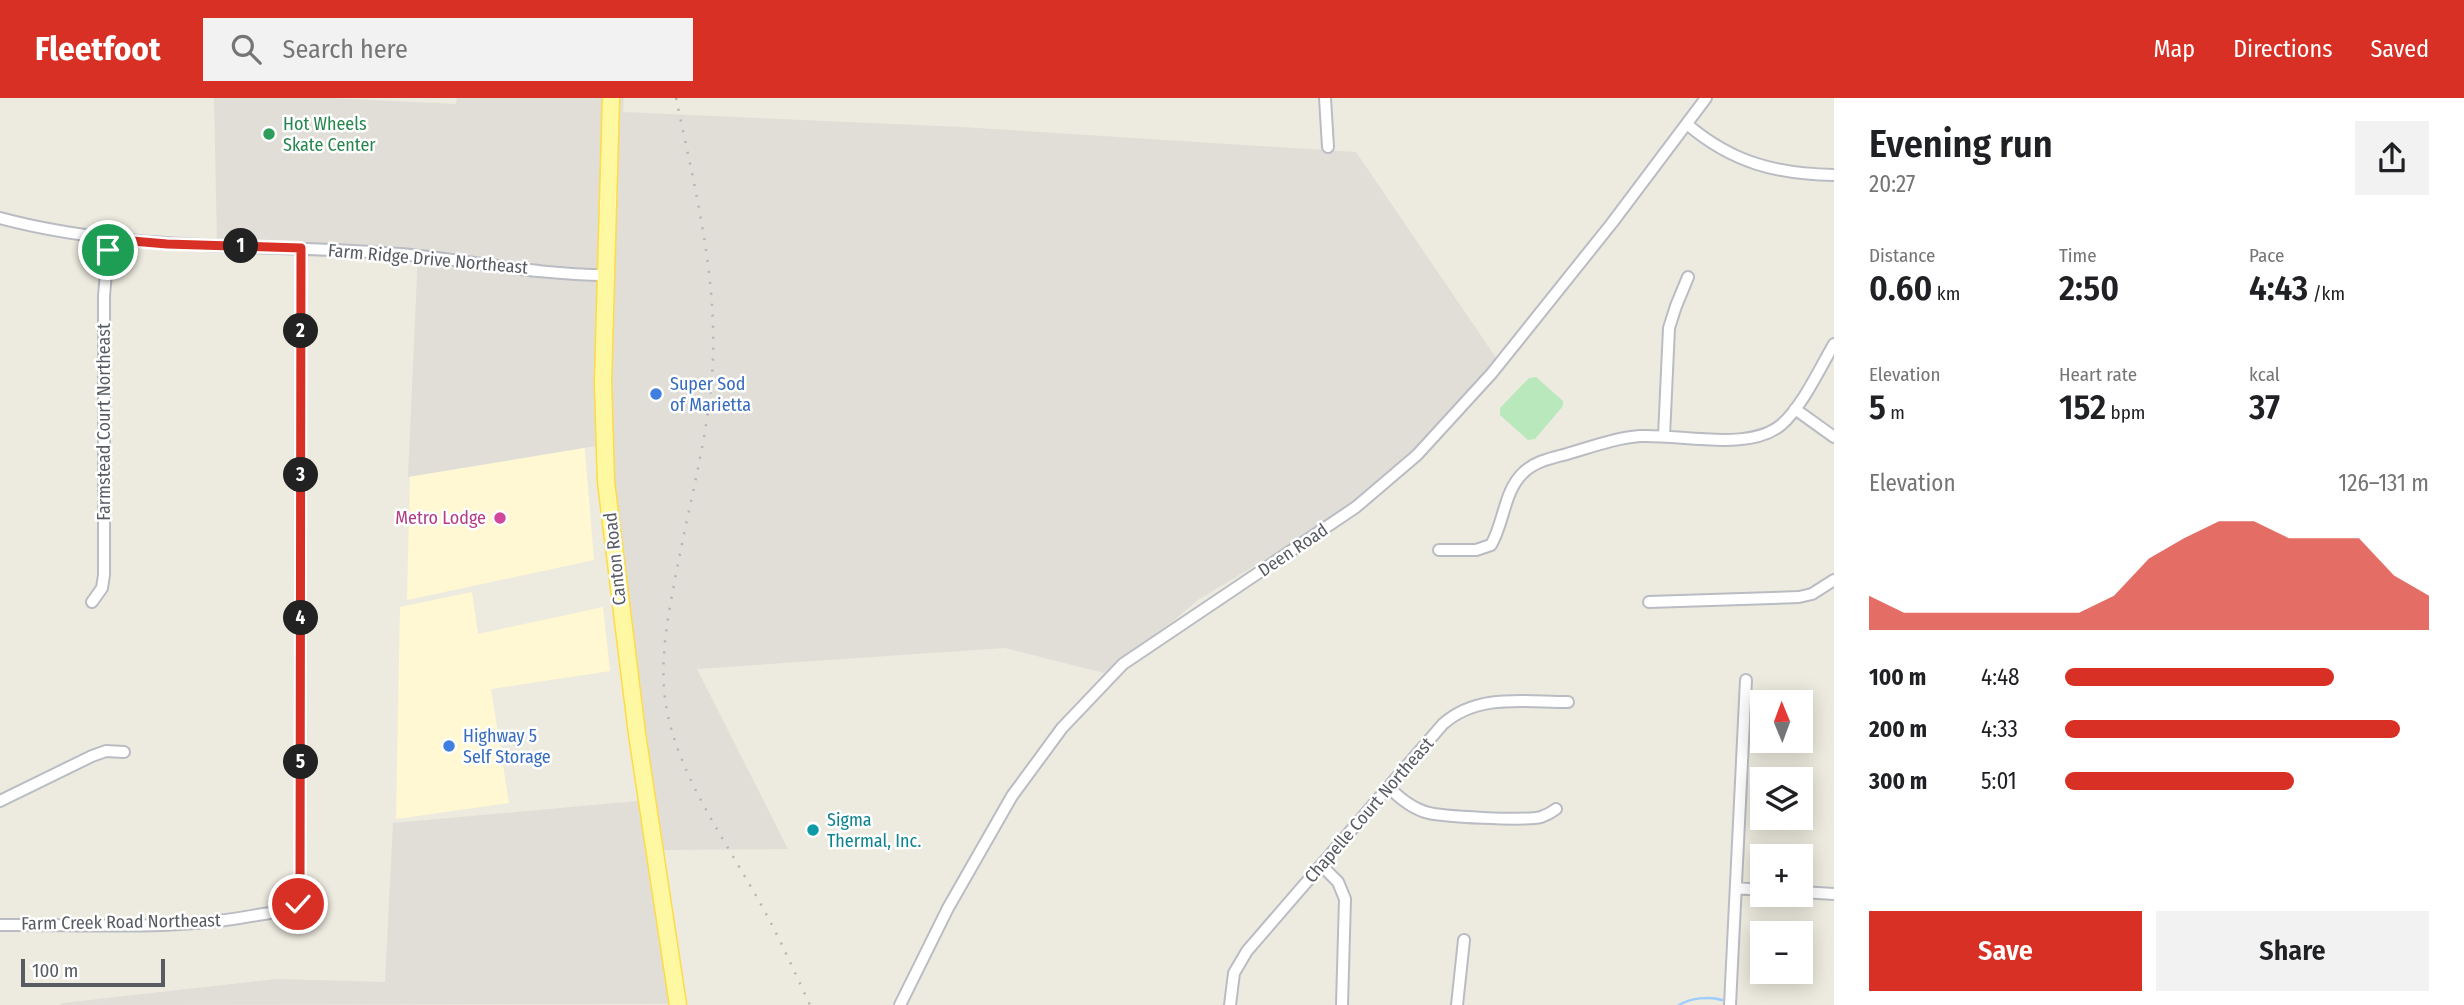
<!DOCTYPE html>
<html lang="en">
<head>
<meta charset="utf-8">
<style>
	:root { --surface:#fff; --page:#f2f2f2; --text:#202124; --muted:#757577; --accent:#d93025 }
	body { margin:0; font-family:"Fira Sans Condensed",sans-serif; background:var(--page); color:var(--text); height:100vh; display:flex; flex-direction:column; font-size:26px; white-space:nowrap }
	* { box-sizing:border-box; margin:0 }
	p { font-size:23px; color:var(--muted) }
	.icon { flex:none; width:38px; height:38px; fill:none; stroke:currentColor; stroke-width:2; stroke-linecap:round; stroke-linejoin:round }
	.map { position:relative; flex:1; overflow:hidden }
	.drawer { display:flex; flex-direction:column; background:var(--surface); width:630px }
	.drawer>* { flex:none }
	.needle { width:46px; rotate:359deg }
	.controls { position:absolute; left:1750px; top:592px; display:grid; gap:14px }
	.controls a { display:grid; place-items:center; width:63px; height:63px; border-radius:0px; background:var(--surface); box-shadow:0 4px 18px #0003; font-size:35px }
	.scale { position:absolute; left:21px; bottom:18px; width:144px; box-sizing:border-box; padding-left:7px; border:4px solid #585c62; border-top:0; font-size:19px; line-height:24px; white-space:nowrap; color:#585c62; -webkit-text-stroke:5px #fff; paint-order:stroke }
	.pin { position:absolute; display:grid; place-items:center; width:60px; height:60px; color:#fff; margin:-30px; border:4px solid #fff; border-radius:50%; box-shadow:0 2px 7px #0007 }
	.km { position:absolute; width:35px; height:35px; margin:-18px; border-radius:50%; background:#222; color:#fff; font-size:19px; line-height:35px; text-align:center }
	.round { display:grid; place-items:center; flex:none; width:74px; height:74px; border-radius:0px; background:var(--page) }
	.overview { display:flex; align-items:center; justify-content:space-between; height:119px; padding:0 35px }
	h1 { font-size:38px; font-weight:600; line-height:52px }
	.metrics { display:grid; grid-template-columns:repeat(3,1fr); gap:10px; height:119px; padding:7px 35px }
	.metrics div { display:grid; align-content:center }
	.metrics b { font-size:35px; font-weight:600 }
	.metrics small { font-size:19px; font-weight:400 }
	.metrics p { font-size:19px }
	.chart { height:196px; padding:14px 35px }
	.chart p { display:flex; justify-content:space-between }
	.chart svg { width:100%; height:126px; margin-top:7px; fill:var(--accent); opacity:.7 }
	.primary-button { display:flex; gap:14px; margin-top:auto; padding:14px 35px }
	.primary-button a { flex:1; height:80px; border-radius:0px; background:var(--accent); color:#fff; font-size:28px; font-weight:600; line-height:80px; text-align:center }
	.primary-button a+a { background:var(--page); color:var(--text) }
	ul { padding:0 35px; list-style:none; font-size:23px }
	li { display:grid; grid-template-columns:112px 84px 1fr; align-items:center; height:52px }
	li i { height:18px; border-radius:9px; background:var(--accent) }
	header { display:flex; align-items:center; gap:42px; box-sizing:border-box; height:98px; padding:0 35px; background:var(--accent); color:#fff }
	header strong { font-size:33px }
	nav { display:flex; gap:38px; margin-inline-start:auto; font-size:24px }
	.search { width:490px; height:63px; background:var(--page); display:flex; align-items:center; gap:18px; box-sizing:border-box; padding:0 24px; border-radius:0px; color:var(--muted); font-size:26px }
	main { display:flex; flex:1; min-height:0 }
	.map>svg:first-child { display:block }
	.commercial { fill:#fff8d2 }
	.industrial { fill:#e0ded7 }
	.green { fill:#b8e8bc }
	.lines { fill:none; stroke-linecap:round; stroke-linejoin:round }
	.stream { stroke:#9dccff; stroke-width:2.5 }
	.street-casing { stroke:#babcc3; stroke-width:14 }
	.primary-casing { stroke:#ffdb46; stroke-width:19 }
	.street { stroke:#fff; stroke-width:10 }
	.primary { stroke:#fff8a2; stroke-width:16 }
	.rail { stroke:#b4b5b5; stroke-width:2.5; stroke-dasharray:2 9; stroke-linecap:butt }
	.route-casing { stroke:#fff; stroke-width:14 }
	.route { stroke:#d93025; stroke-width:9 }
	.leisure-dot { fill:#2e9e5b; stroke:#fff; stroke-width:2.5 }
	.shop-dot { fill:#3f7fe0; stroke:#fff; stroke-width:2.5 }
	.hotel-dot { fill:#d1479c; stroke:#fff; stroke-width:2.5 }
	.culture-dot { fill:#0f9aa8; stroke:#fff; stroke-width:2.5 }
	.labels { text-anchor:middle; stroke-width:5; stroke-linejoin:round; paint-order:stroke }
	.leisure-label { font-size:18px; fill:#27864d; stroke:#fff; text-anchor:start }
	.street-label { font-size:18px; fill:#585c62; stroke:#fff }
	.shop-label { font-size:18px; fill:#366cbe; stroke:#fff; text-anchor:start }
	.hotel-label { font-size:18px; fill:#b23c85; stroke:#fff; text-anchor:end }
	.culture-label { font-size:18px; fill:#0d838f; stroke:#fff; text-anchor:start }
</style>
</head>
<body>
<header>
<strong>Fleetfoot</strong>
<div class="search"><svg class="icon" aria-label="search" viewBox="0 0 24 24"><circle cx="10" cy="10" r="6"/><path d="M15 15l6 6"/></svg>Search here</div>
<nav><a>Map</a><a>Directions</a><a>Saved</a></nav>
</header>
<main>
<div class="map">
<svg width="1834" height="907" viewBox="0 0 1834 907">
	<rect width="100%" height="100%" fill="#edebdf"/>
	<path class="commercial" d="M 584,342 L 594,462 L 407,502 L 410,377 Z
		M 472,494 L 478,536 L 603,509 L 610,573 L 491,591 L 509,705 L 396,721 L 400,509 Z"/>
	<path class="industrial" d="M 214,0 L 331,0 L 456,6 L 457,0 L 624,0 L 623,14 L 962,29 L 1356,54 L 1503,270 L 1360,404 L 1198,502 L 1165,530 L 1104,575 L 1005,550 L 697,571 L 788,751 L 660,752 L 678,906 L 60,907 L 63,905 L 277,881 L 385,884 L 393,725 L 648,702 L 602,347 L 408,379 L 418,154 L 384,148 L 217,146 Z"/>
	<path class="green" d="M 1536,279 L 1563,303 L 1563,308 L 1535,341 L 1528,342 L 1500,317 L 1500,310 L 1529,280 Z"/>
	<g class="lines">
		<path class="stream" d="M 1679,907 C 1690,900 1710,898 1722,902"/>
		<defs>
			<path id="street" d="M 1325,0 L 1328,49
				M 1688,27 C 1733,65 1777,76 1834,77
				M 0,120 C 131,155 267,145 400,156 C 469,162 537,177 606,177
				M 1795,311 L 1834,339
				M 1664,338 L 1669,230 L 1676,208 L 1688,179
				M 1439,452 L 1476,452 L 1491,447 C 1504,425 1504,393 1523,375 C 1535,363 1552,360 1567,356 C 1591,349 1615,340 1640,338 C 1681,336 1748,354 1781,327 C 1802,309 1820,270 1834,246
				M 92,504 L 102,490 L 104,477 L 104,198 L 109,141
				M 1649,504 L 1799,499 L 1812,496 L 1834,482
				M 1388,689 C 1399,699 1410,709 1425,714 C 1441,719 1526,723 1541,719 C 1547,717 1552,714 1556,711
				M 0,703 L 92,658 L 106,653 L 124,654
				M 1321,767 L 1338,784 L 1345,801 L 1342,907
				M 1736,790 L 1762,792
				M 1801,794 L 1834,796
				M 0,827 C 83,826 176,833 257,817 C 271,815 285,813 298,806 L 300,797 L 301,150
				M 900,907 L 948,810 L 1012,698 L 1062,630 L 1123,566 L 1356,409 L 1417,357 L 1492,275 L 1612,125 L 1706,0
				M 1230,907 L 1234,875 L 1247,853 L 1443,626 C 1478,595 1525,604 1568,604
				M 1457,907 L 1464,842
				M 1730,907 L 1746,582"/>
			<path id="primary" d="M 611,0 L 603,284 L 606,384 L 637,636 L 678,907"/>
		</defs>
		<use href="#street" class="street-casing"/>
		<use href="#primary" class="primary-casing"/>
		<use href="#street" class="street"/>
		<use href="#primary" class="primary"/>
		<path class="rail" d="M 676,0 C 695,91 719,183 712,278 C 707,342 689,407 677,471 C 668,518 657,569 668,618 C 683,686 731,751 764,812 C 781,843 795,875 810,907"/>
	</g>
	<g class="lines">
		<defs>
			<path id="route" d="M 108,152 L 109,141 L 167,146 L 301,150 L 300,797 L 298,806"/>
		</defs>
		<use href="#route" class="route-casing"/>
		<use href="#route" class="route"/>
	</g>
	<circle class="leisure-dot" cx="269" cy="36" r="7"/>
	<g class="shop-dot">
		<circle cx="656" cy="296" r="7"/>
		<circle cx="449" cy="648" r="7"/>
	</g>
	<circle class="hotel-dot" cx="500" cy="420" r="7"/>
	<circle class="culture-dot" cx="813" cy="732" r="7"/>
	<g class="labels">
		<g class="leisure-label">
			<text x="283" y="32">Hot Wheels<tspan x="283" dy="21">Skate Center</tspan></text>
		</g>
		<g class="street-label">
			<text transform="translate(428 161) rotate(5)" y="6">Farm Ridge Drive Northeast</text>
			<text transform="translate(104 324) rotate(-90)" y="6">Farmstead Court Northeast</text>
			<text transform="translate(1293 452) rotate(-34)" y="6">Deen Road</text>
			<text transform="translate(615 461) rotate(-96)" y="6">Canton Road</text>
			<text transform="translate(1369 712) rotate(-49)" y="6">Chapelle Court Northeast</text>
			<text transform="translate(121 824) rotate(-1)" y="6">Farm Creek Road Northeast</text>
		</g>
		<g class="shop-label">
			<text x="670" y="292">Super Sod<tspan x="670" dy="21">of Marietta</tspan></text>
			<text x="463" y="644">Highway 5<tspan x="463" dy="21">Self Storage</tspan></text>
		</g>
		<g class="hotel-label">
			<text x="486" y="426">Metro Lodge</text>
		</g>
		<g class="culture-label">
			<text x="827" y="728">Sigma<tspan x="827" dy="21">Thermal, Inc.</tspan></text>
		</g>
	</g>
</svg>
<div class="controls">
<a><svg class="needle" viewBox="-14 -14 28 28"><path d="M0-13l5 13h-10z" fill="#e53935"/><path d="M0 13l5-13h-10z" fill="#757577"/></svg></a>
<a><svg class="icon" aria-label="layers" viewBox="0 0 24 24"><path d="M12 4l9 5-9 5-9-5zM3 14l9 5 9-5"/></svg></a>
<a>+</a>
<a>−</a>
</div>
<div class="scale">100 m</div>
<div class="pin" style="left:108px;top:152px;background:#1e9e55"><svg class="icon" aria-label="arrive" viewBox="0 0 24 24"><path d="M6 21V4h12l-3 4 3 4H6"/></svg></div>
<div class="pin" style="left:298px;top:806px;background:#d93025"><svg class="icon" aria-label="check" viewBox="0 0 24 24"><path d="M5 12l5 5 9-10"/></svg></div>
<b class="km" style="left:241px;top:148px">1</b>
<b class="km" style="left:301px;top:233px">2</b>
<b class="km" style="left:301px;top:377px">3</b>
<b class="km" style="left:301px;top:520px">4</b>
<b class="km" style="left:301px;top:664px">5</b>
</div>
<section class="drawer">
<div class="overview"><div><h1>Evening run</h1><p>20:27</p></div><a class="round"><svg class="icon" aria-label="share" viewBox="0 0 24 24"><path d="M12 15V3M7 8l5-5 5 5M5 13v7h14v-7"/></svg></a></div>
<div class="metrics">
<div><p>Distance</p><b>0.60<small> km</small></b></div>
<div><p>Time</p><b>2:50</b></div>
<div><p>Pace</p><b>4:43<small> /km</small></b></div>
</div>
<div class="metrics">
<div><p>Elevation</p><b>5<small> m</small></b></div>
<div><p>Heart rate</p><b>152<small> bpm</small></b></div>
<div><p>kcal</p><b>37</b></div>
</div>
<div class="chart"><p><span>Elevation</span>126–131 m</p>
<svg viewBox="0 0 160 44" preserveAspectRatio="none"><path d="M0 44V32L10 38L20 38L30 38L40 38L50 38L60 38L70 32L80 19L90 12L100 6L110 6L120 12L130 12L140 12L150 25L160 32V44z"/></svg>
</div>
<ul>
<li><b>100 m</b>4:48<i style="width:74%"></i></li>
<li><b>200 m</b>4:33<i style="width:92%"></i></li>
<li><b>300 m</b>5:01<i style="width:63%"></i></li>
</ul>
<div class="primary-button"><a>Save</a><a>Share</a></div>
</section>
</main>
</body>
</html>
